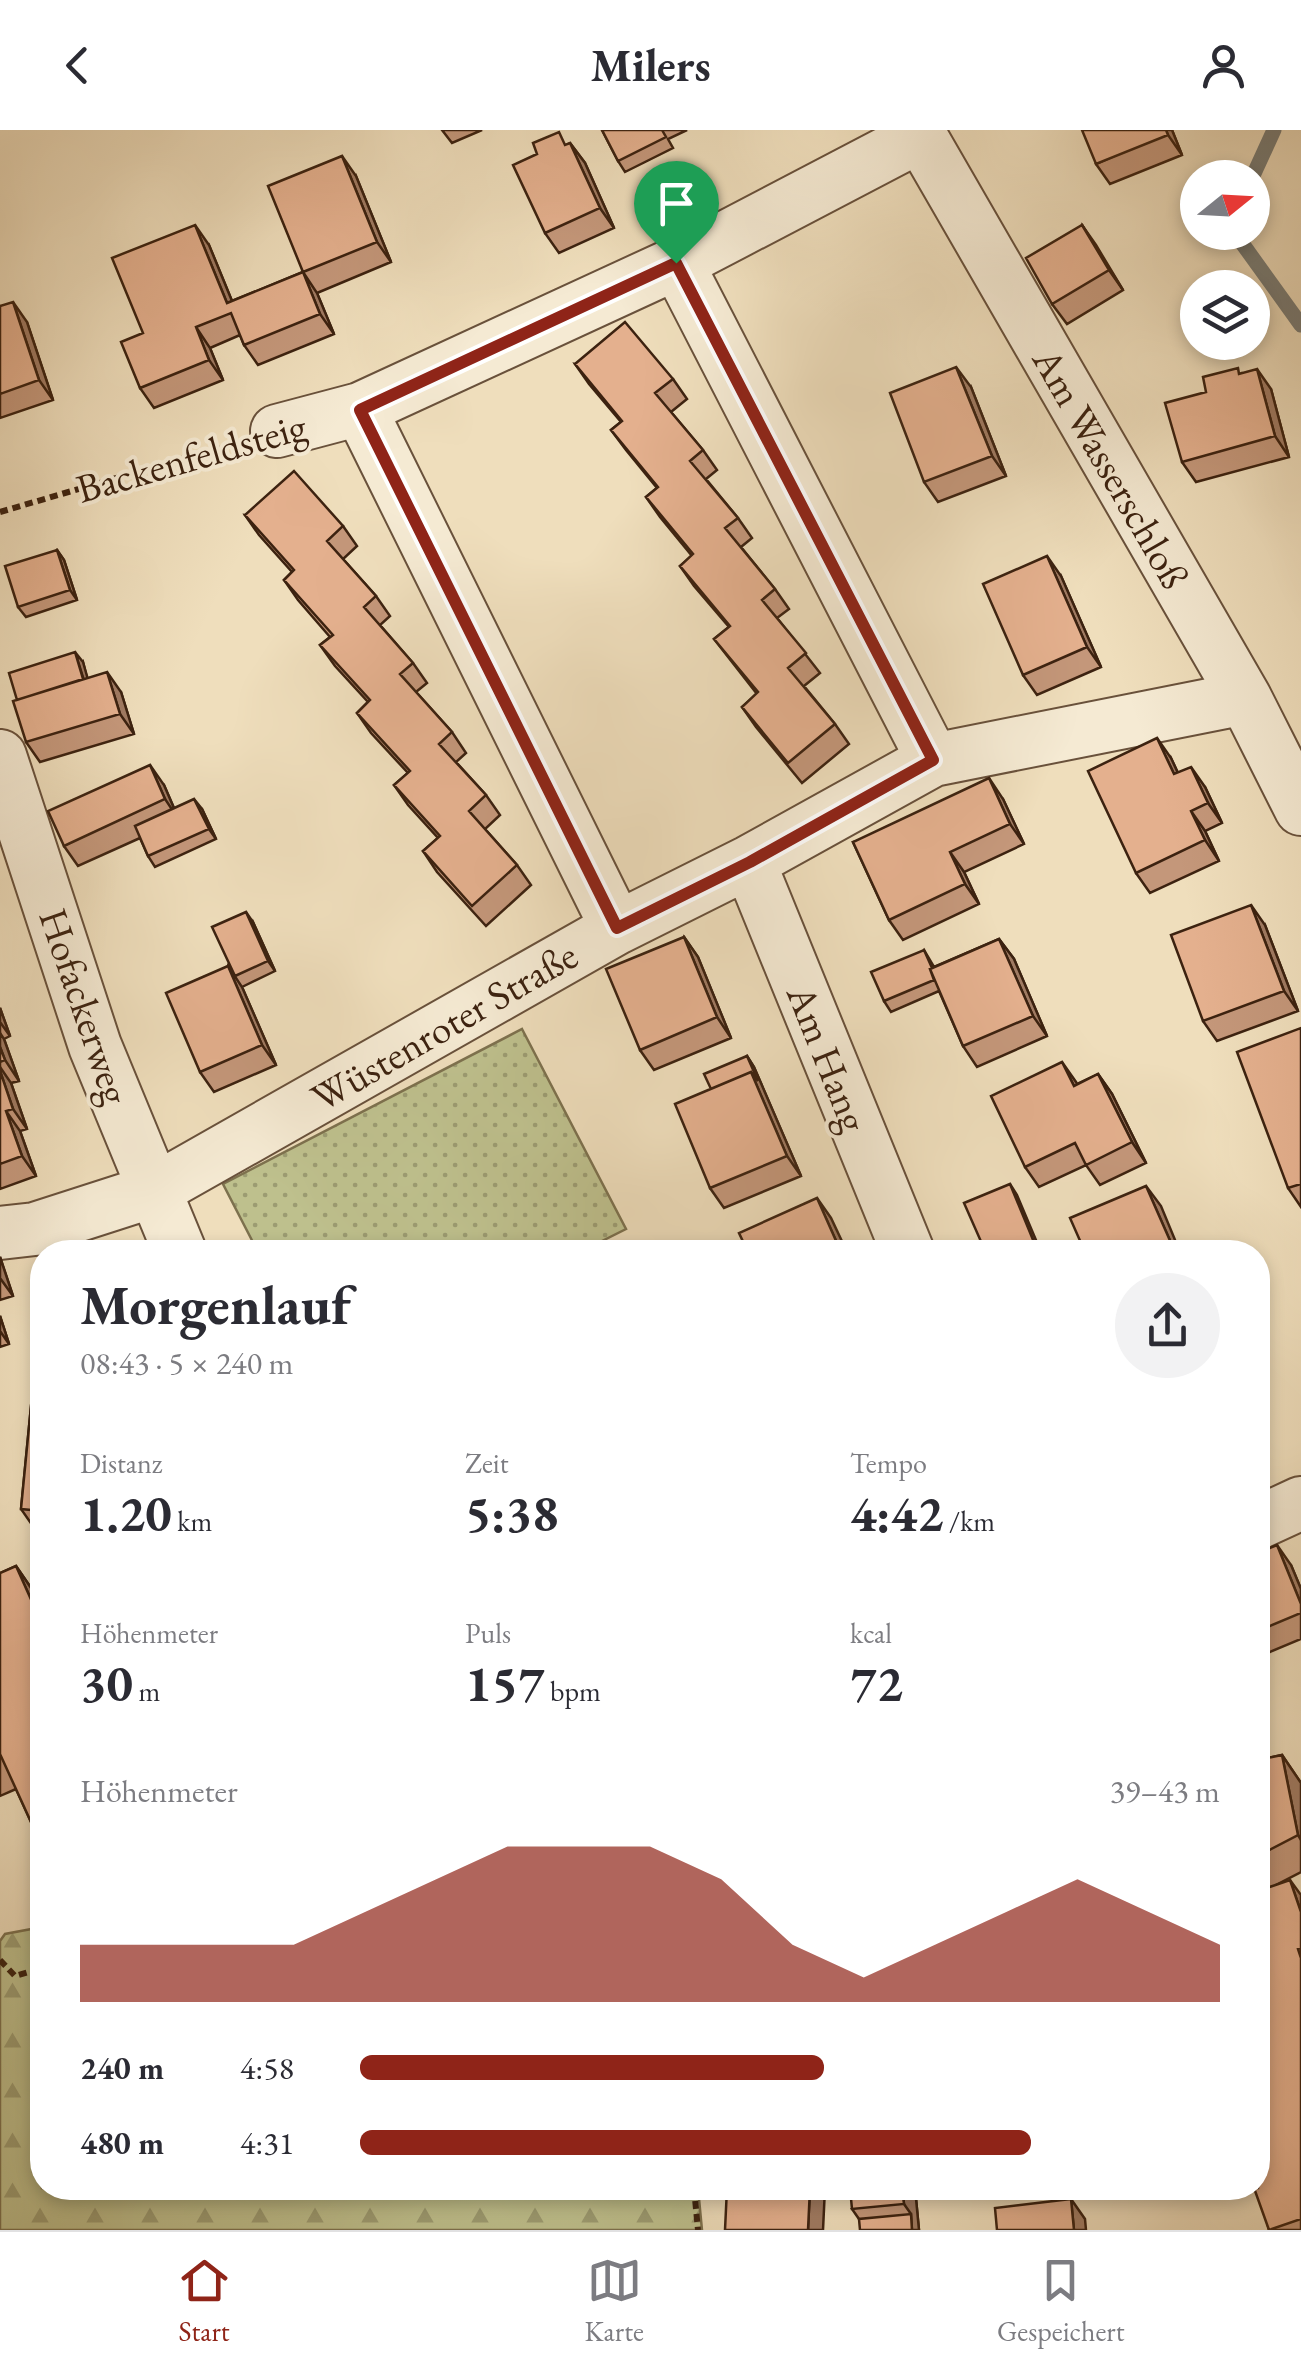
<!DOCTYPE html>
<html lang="de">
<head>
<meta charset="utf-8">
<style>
	:root { --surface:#fff; --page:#f2f2f3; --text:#2b2b33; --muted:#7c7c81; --line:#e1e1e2; --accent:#8f2418 }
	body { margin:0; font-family:"EB Garamond",serif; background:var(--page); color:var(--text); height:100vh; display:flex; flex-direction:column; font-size:38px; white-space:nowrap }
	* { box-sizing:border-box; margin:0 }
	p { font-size:32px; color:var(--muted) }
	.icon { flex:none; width:55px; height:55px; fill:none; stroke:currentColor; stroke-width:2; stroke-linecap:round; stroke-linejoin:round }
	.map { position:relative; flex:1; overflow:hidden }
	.sheet { position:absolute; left:30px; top:1110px; width:1240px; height:960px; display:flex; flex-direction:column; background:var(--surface); border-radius:40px; box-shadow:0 5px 15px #0003 }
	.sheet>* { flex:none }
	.needle { width:65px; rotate:72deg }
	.tools { position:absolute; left:1180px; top:30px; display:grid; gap:20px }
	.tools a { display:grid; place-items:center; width:90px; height:90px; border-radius:50%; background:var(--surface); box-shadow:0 5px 15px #0003; font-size:50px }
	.pin { position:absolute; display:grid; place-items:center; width:85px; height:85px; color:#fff; margin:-102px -42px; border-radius:50% 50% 50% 0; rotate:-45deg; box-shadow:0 0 10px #0007 }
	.pin .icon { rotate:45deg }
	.round { display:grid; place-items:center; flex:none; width:105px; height:105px; border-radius:52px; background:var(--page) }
	.overview { display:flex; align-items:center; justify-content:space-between; height:170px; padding:0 50px }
	h1 { font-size:55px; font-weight:700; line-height:75px }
	.stats { display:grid; grid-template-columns:repeat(3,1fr); gap:15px; height:170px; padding:10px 50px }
	.stats div { display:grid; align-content:center }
	.stats b { font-size:50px; font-weight:700 }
	.stats small { font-size:28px; font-weight:400 }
	.stats p { font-size:28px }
	.chart { height:280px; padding:20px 50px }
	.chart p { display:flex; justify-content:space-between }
	.chart svg { width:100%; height:180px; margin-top:10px; fill:var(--accent); opacity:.7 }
	ul { padding:0 50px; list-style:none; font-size:32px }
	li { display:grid; grid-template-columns:160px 120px 1fr; align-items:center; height:75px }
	li i { height:25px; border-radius:12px; background:var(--accent) }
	header { display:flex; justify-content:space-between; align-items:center; height:130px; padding:0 50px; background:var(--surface); font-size:45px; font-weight:700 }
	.tab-bar { display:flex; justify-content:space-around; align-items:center; height:140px; border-top:2px solid var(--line); background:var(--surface); font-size:28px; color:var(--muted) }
	.tab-bar a { display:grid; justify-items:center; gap:5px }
	.tab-bar .on { color:var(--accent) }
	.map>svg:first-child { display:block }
	.grass { fill:url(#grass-dots); stroke:#7d714e; stroke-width:2.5 }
	.forest { fill:url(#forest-firs); stroke:#7d714e; stroke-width:2.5 }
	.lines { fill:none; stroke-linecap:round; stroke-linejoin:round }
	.stream { stroke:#787d78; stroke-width:15 }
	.minor-casing { stroke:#69513b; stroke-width:56 }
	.path { stroke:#3c2210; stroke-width:6; stroke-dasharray:8 5; stroke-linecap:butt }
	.minor { stroke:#f5ead3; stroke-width:52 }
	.wall { fill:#c4977a; stroke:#3c2210; stroke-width:2.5 }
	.shaded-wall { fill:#a07b63; stroke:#3c2210; stroke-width:2.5 }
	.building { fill:#e4b08e; stroke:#3c2210; stroke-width:2.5 }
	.route-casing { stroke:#fff; stroke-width:20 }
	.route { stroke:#8f2418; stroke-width:12 }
	.labels { text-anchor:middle; stroke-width:8; stroke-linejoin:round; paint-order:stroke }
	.street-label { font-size:40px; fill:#3c2210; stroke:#f5ead3 }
</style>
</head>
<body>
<header><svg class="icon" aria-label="back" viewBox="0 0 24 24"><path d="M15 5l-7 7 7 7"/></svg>Milers<svg class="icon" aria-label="person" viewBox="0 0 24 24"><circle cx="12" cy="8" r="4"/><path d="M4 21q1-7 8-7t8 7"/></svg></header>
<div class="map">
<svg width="1301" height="2100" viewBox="0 0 1301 2100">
	<defs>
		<pattern id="grass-dots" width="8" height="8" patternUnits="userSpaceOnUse" patternTransform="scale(2.5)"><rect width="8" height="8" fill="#bec08d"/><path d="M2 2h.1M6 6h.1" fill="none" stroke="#9c9c72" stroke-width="1.8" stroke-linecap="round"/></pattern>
		<pattern id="forest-firs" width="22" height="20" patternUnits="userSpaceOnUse" patternTransform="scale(2.5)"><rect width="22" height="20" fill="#bec08d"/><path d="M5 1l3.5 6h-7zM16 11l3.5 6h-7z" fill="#9c9c72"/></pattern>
	</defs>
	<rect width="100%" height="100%" fill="#efdebc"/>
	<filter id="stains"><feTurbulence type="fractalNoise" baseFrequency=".002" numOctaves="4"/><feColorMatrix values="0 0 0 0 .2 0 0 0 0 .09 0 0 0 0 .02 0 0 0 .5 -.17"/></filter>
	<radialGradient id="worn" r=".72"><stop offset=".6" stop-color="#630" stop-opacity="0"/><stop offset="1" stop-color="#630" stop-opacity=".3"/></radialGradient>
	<path class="grass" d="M 522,899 L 626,1099 L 580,1122 L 258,1122 L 223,1054 Z"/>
	<path class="forest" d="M 42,1797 L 42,2058 L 698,2058 L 702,2100 L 0,2100 L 0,1811 L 5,1804 Z"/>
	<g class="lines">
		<path class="stream" d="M 1252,48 L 1274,0
			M 1234,102 L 1301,195"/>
		<defs>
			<path id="minor" d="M 917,0 L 1245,568 L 1301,679
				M 677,133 L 933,630
				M 360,279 L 617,798
				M 277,301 L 360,279 L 677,133 L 920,6
				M 0,626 L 95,916 L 180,1122
				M 749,732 L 908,1122
				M 0,1103 L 35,1099 L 153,1061 L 617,798 L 749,732 L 933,630 L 1245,568
				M 1258,1393 L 1301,1373"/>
		</defs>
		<use href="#minor" class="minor-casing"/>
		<path class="path" d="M 0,382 L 229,315
			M 0,1830 L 15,1846 L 42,1838
			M 694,2058 L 698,2100"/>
		<use href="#minor" class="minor"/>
	</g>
	<path class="wall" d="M 442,0 L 482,0 L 452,13 Z
		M 602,0 L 687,0 L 668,9 L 673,18 L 625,42 L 618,31 Z
		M 1172,0 L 1182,25 L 1110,54 L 1096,34 Z
		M 570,13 L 585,33 L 614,98 L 559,123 L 545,103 L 568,14 Z
		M 356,46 L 391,132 L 317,163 L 334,204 L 258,235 L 244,215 L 240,205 L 210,218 L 223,250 L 154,278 L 140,258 L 143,203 L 209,115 L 232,171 L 303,142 Z
		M 1082,95 L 1123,160 L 1067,194 L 1052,174 Z
		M 0,176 L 27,192 L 53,270 L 0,288 Z
		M 575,234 L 673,249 L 687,269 L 671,282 L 703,320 L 717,340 L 706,349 L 738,388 L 752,408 L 741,417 L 775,459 L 789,479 L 777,488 L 820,543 L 804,556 L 835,594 L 849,614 L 802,653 L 756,597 L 742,577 L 757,564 L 714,509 L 729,497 L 694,456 L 680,436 L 692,426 L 660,387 L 646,367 L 657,358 L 626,320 L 611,300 L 621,292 L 589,254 Z
		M 1242,243 L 1271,259 L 1289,327 L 1196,352 L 1182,332 L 1206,262 Z
		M 971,257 L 1006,346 L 938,372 L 924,352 Z
		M 245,385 L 343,396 L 357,416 L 343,429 L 376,466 L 390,486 L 380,495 L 413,533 L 427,553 L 416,562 L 452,602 L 466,623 L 456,632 L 486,665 L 500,685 L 485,699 L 517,735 L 531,755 L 486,796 L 437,742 L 423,721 L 438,708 L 408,675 L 394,655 L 408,643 L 371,603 L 357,583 L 368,572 L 335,536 L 320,515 L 330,507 L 298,470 L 284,450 L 292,442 L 259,405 Z
		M 57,420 L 64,430 L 77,470 L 26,487 L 18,477 Z
		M 1061,446 L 1101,537 L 1037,565 L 1023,545 Z
		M 83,532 L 87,548 L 121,562 L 134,604 L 40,632 L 26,612 Z
		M 1171,628 L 1178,643 L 1205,657 L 1222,693 L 1205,701 L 1219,731 L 1150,763 L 1136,743 Z
		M 164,655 L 174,678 L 202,679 L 216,709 L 155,737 L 148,726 L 140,708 L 78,736 L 64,716 Z
		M 1003,669 L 1024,714 L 964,742 L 979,774 L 903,810 L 889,790 L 853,712 Z
		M 253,792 L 275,841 L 242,857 L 276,935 L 214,962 L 200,942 L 228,836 L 235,846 Z
		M 1265,795 L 1298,881 L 1217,911 L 1203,891 Z
		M 684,807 L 698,827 L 731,908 L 654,940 L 640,920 Z
		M 999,809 L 1014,829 L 1047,906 L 977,937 L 963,916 L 939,861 L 891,882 L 884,871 L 924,820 L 934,837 Z
		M 0,878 L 10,906 L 4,909 L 19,951 L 11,953 L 27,999 L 20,1001 L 36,1046 L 0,1059 Z
		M 1301,898 L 1301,1077 L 1288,1058 Z
		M 747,926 L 754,937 L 801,1046 L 724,1078 L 710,1058 L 711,959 Z
		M 1098,944 L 1112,964 L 1146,1033 L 1100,1055 L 1086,1035 L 1039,1057 L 1025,1037 L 1077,954 Z
		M 0,1127 L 13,1166 L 0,1170 Z
		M 42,1163 L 42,1400 L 35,1399 L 21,1379 Z
		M 0,1186 L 9,1214 L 0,1217 Z
		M 1258,1277 L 1264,1293 L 1258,1296 Z
		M 1258,1423 L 1291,1435 L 1301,1459 L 1301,1509 L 1258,1527 Z
		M 16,1436 L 42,1474 L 42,1712 L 36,1703 L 16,1659 L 0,1666 L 0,1443 Z
		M 1282,1625 L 1301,1653 L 1301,1742 L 1278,1754 L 1301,1765 L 1301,2100 L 1269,2100 L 1258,2058 L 1258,1630 Z
		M 915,2058 L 919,2100 L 859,2089 L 852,2079 Z"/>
	<path class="shaded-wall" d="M 1166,0 L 1172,0 L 1182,25 L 1168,5 Z
		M 570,13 L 585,33 L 614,98 L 600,78 Z
		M 342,26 L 356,46 L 391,132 L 377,112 Z
		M 195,95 L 209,115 L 241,193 L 227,173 Z
		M 1082,95 L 1096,115 L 1123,160 L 1109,140 Z
		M 303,142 L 317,163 L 334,204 L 320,184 Z
		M 13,172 L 27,192 L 53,270 L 39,250 Z
		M 196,197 L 210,218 L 223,250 L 209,230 Z
		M 956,237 L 971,257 L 1006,346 L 992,326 Z
		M 1257,239 L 1271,259 L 1289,327 L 1275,306 Z
		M 57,420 L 64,430 L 77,470 L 70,460 Z
		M 1047,426 L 1061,446 L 1101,537 L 1087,517 Z
		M 75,522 L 83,532 L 94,571 L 87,560 Z
		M 107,542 L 121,562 L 134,604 L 120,584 Z
		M 1157,608 L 1171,628 L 1188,665 L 1174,644 Z
		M 150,635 L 164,655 L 179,690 L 165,669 Z
		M 1191,637 L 1205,657 L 1222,693 L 1208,673 Z
		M 989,648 L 1003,669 L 1024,714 L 1010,694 Z
		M 194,669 L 202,679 L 216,709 L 209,699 Z
		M 1191,681 L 1205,701 L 1219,731 L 1205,710 Z
		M 950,722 L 964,742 L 979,774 L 965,754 Z
		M 1251,775 L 1265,795 L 1298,881 L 1284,861 Z
		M 246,782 L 253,792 L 275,841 L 268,831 Z
		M 684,807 L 698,827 L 731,908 L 717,887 Z
		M 999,809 L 1014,829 L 1047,906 L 1033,886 Z
		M 228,836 L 242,857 L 276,935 L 262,915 Z
		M 0,878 L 10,906 L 0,892 Z
		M 0,903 L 4,909 L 19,951 L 5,930 L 0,917 Z
		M 747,926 L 754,937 L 801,1046 L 787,1026 L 751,942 Z
		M 1062,932 L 1076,952 L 1088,976 L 1074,956 Z
		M 0,937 L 11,953 L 27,999 L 13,979 L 0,941 Z
		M 1098,944 L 1112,964 L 1146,1033 L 1132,1012 Z
		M 6,981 L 20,1001 L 36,1046 L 22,1026 Z
		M 1010,1054 L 1017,1065 L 1041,1122 L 1038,1122 Z
		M 1146,1056 L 1161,1076 L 1180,1122 L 1175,1122 Z
		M 817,1068 L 831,1088 L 847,1122 L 841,1122 Z
		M 0,1127 L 13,1166 L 0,1148 Z
		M 0,1186 L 9,1214 L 0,1201 Z
		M 1277,1415 L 1291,1435 L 1301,1459 L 1301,1474 Z
		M 16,1436 L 42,1474 L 42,1494 Z
		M 1282,1625 L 1301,1653 L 1301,1710 L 1298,1705 Z
		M 1290,1750 L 1301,1765 L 1301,1782 Z
		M 810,2058 L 825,2058 L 823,2100 L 808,2100 Z
		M 902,2058 L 915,2058 L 919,2100 L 912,2100 L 911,2084 L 904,2074 Z
		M 1071,2069 L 1085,2089 L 1086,2100 L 1074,2100 Z"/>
	<path class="building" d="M 602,0 L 662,0 L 666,7 L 618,31 Z
		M 1082,0 L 1166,0 L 1168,5 L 1096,34 Z
		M 559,2 L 565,15 L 570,13 L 600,78 L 545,103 L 513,35 L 537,24 L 533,13 Z
		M 342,26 L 377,112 L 303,142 L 268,56 Z
		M 195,95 L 227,173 L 303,142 L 320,184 L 244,215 L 231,183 L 196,197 L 209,230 L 140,258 L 121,212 L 143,203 L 112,128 Z
		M 1082,95 L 1109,140 L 1052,174 L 1026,128 Z
		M 13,172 L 39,250 L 0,264 L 0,176 Z
		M 625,192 L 673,249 L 655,263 L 703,320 L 690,331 L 738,388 L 725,398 L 775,459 L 762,470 L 806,523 L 788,538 L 835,594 L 788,633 L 742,577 L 758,562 L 714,509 L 730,496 L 680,436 L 693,424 L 646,367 L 658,357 L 611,300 L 622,291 L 575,234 Z
		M 956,237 L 992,326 L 924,352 L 890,263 Z
		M 1238,238 L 1239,244 L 1257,239 L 1275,306 L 1182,332 L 1165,273 L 1206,262 L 1203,247 Z
		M 294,341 L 343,396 L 327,411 L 376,466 L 364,477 L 413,533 L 400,544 L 452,602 L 439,614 L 486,665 L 469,681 L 517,735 L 472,776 L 423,721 L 440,706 L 394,655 L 410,641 L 357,583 L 370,570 L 320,515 L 333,505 L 284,450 L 294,440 L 245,385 Z
		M 57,420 L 70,460 L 18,477 L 5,436 Z
		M 1047,426 L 1087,517 L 1023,545 L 983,454 Z
		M 75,522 L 83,549 L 17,570 L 9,543 Z
		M 107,542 L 120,584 L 26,612 L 13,571 Z
		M 1157,608 L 1174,644 L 1191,637 L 1208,673 L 1191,681 L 1205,710 L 1136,743 L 1088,641 Z
		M 150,635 L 165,669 L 64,716 L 48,681 Z
		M 989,648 L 1010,694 L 950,722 L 965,754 L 889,790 L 853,712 Z
		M 194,669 L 209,699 L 148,726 L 135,696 Z
		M 1251,775 L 1284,861 L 1203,891 L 1171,805 Z
		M 246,782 L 268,831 L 235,846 L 212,797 Z
		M 684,807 L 717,887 L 640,920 L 606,839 Z
		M 999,809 L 1033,886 L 963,916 L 930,839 Z
		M 924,820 L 932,838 L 930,839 L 934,850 L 884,871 L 871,842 Z
		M 228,836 L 262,915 L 200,942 L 166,863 Z
		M 1301,898 L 1301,1054 L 1288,1058 L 1237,922 Z
		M 0,917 L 5,930 L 0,932 Z
		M 747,926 L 758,951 L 751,942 L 711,959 L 704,944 Z
		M 1062,932 L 1074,956 L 1098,944 L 1132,1012 L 1086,1035 L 1075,1013 L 1025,1037 L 991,966 Z
		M 0,941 L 13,979 L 6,981 L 22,1026 L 0,1034 Z
		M 751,942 L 787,1026 L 710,1058 L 675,974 Z
		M 1010,1054 L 1038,1122 L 977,1122 L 976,1119 L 983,1116 L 964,1073 Z
		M 1146,1056 L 1175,1122 L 1085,1122 L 1070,1088 Z
		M 817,1068 L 841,1122 L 748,1122 L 739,1103 Z
		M 47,1120 L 77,1122 L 47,1122 Z
		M 42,1163 L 42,1381 L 21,1379 Z
		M 1277,1415 L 1301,1474 L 1301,1483 L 1258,1501 L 1258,1423 Z
		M 16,1436 L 42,1494 L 42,1700 L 36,1703 L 0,1624 L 0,1443 Z
		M 1282,1625 L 1298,1705 L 1258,1726 L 1258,1630 Z
		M 1290,1750 L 1301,1782 L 1301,1818 L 1298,1819 L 1301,1828 L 1301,2089 L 1269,2100 L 1254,2058 L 1258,2058 L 1258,1761 Z
		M 727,2058 L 810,2058 L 808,2100 L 725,2100 Z
		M 850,2058 L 902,2058 L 904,2074 L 852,2079 Z
		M 1071,2069 L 1074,2100 L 997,2100 L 995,2078 Z
		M 911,2084 L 912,2100 L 860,2100 L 859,2089 Z"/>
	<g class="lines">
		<defs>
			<path id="route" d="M 676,133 L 933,630 L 750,732 L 617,798 L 360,280 Z"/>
		</defs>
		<use href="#route" class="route-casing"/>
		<use href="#route" class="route"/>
	</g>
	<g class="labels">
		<g class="street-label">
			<text transform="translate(191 327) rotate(-16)" y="14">Backenfeldsteig</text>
			<text transform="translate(1111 338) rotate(60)" y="14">Am Wasserschloß</text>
			<text transform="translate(85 876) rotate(71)" y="14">Hofackerweg</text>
			<text transform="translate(444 896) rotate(-30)" y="14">Wüstenroter Straße</text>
			<text transform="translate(828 928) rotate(68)" y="14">Am Hang</text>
		</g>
	</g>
	<rect width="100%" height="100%" filter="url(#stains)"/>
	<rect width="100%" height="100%" fill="url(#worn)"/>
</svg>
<div class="tools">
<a><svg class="needle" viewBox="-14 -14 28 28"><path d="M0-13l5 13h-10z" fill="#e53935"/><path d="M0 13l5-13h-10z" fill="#7c7c81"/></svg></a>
<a><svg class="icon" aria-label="layers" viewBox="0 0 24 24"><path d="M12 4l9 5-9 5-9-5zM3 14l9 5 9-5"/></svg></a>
</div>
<div class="pin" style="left:676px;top:133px;background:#1e9e55"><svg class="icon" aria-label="arrive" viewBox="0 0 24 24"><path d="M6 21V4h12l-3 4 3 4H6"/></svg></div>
<section class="sheet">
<div class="overview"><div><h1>Morgenlauf</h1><p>08:43 · 5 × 240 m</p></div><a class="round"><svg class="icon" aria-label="share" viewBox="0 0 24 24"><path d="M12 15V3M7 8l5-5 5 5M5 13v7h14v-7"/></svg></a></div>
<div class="stats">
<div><p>Distanz</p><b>1.20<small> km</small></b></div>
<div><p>Zeit</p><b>5:38</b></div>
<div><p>Tempo</p><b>4:42<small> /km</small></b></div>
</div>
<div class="stats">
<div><p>Höhenmeter</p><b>30<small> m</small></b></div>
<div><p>Puls</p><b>157<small> bpm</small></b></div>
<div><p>kcal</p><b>72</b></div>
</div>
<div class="chart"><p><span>Höhenmeter</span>39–43 m</p>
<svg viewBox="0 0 160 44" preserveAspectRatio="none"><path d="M0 44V30L10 30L20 30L30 30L40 22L50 14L60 6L70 6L80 6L90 14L100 30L110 38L120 30L130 22L140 14L150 22L160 30V44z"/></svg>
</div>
<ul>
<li><b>240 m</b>4:58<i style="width:54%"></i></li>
<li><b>480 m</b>4:31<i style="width:78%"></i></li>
</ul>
</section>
</div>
<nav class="tab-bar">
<a class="on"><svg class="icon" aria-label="home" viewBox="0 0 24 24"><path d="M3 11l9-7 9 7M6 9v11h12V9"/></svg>Start</a>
<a><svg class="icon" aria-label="map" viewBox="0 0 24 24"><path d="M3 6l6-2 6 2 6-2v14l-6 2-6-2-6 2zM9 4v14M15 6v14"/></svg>Karte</a>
<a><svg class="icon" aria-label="saved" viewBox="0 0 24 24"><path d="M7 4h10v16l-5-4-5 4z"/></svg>Gespeichert</a>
</nav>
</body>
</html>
